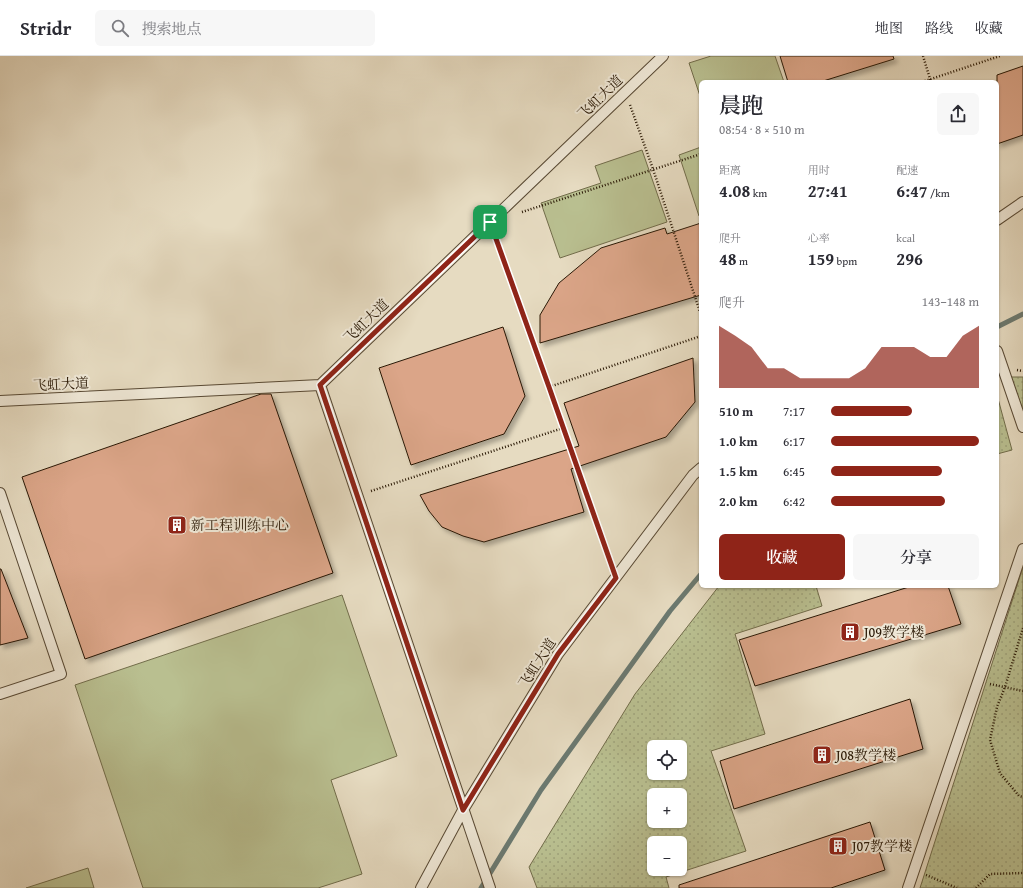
<!DOCTYPE html>
<html lang="zh">
<head>
<meta charset="utf-8">
<style>
	:root { --surface:#fff; --page:#f7f7f7; --text:#2b2b33; --muted:#7c7c81; --line:#e1e1e2; --accent:#8f2418 }
	body { margin:0; font-family:"Gentium Book Plus","Noto Serif SC",serif; background:var(--page); color:var(--text); height:100vh; display:flex; flex-direction:column; font-size:15px; white-space:nowrap }
	* { box-sizing:border-box; margin:0 }
	p { font-size:13px; color:var(--muted) }
	.icon { flex:none; width:22px; height:22px; fill:none; stroke:currentColor; stroke-width:2; stroke-linecap:round; stroke-linejoin:round }
	.map { position:relative; flex:1; overflow:hidden }
	.sheet { position:absolute; left:699px; top:24px; width:300px; height:508px; display:flex; flex-direction:column; background:var(--surface); border-radius:6px; box-shadow:0 1px 3px #0004 }
	.sheet>* { flex:none }
	.controls { position:absolute; left:647px; top:684px; display:grid; gap:8px }
	.controls a { display:grid; place-items:center; width:40px; height:40px; border-radius:6px; background:var(--surface); box-shadow:0 1px 3px #0004; font-size:20px }
	.pin { position:absolute; display:grid; place-items:center; width:34px; height:34px; color:#fff; margin:-17px; border-radius:8px; box-shadow:0 2px 6px #0006 }
	.round { display:grid; place-items:center; flex:none; width:42px; height:42px; border-radius:6px; background:var(--page) }
	.summary { display:flex; align-items:center; justify-content:space-between; height:68px; padding:0 20px }
	h1 { font-size:22px; font-weight:600; line-height:30px }
	.stats { display:grid; grid-template-columns:repeat(3,1fr); gap:6px; height:68px; padding:4px 20px }
	.stats div { display:grid; align-content:center }
	.stats b { font-size:17px; font-weight:600 }
	.stats small { font-size:11px; font-weight:400 }
	.stats p { font-size:11px }
	.chart { height:112px; padding:8px 20px }
	.chart p { display:flex; justify-content:space-between }
	.chart svg { width:100%; height:72px; margin-top:4px; fill:var(--accent); opacity:.7 }
	.cta { display:flex; gap:8px; margin-top:auto; padding:8px 20px }
	.cta a { flex:1; height:46px; border-radius:6px; background:var(--accent); color:#fff; font-size:16px; font-weight:600; line-height:46px; text-align:center }
	.cta a+a { background:var(--page); color:var(--text) }
	ul { padding:0 20px; list-style:none; font-size:13px }
	li { display:grid; grid-template-columns:64px 48px 1fr; align-items:center; height:30px }
	li i { height:10px; border-radius:5px; background:var(--accent) }
	header { display:flex; align-items:center; gap:24px; box-sizing:border-box; height:56px; padding:0 20px; background:var(--surface); border-bottom:1px solid var(--line) }
	header strong { font-size:19px }
	nav { display:flex; gap:22px; margin-inline-start:auto; font-size:14px }
	.search { width:280px; height:36px; background:var(--page); display:flex; align-items:center; gap:10px; box-sizing:border-box; padding:0 14px; border-radius:6px; color:var(--muted); font-size:15px }
	.map>svg:first-child { display:block }
	.grass { fill:url(#grass-dots); stroke:#716c4a; fill-rule:evenodd }
	.garden { fill:#b9bf90; stroke:#716c4a }
	.lines { fill:none; stroke-linecap:round; stroke-linejoin:round }
	.stream { stroke:#6b7970; stroke-width:5 }
	.building { fill:#dba588; stroke:#291805; filter:url(#shadow) }
	.lane-casing { stroke:#584934; stroke-width:12 }
	.path { stroke:#291805; stroke-width:2.5; stroke-dasharray:1 2; stroke-linecap:butt }
	.lane { stroke:#efe8d7; stroke-width:10 }
	.route-casing { stroke:#fff; stroke-width:8 }
	.route { stroke:#8f2418; stroke-width:5 }
	.labels { text-anchor:middle; stroke-width:4; stroke-linejoin:round; paint-order:stroke }
	.street-label { font-size:14px; fill:#291805; stroke:#efe8d7 }
	.poi-label { font-size:14px; fill:#291805; stroke:#efe8d7; text-anchor:start }
</style>
</head>
<body>
<header>
<strong>Stridr</strong>
<div class="search"><svg class="icon" aria-label="search" viewBox="0 0 24 24"><circle cx="10" cy="10" r="6"/><path d="M15 15l6 6"/></svg>搜索地点</div>
<nav><a>地图</a><a>路线</a><a>收藏</a></nav>
</header>
<div class="map">
<svg width="1023" height="832" viewBox="0 0 1023 832">
	<defs>
		<pattern id="grass-dots" width="8" height="8" patternUnits="userSpaceOnUse"><rect width="8" height="8" fill="#b9bf90"/><path d="M2 2h.1M6 6h.1" fill="none" stroke="#9fa37b" stroke-width="1.8" stroke-linecap="round"/></pattern>
		<filter id="shadow"><feDropShadow dx="3.5" dy="3.5" stdDeviation="2" flood-color="#0004"/></filter>
	</defs>
	<rect width="100%" height="100%" fill="#e6dbc1"/>
	<filter id="stains"><feTurbulence type="fractalNoise" baseFrequency=".005" numOctaves="4"/><feColorMatrix values="0 0 0 0 .2 0 0 0 0 .09 0 0 0 0 .02 0 0 0 .5 -.17"/></filter>
	<radialGradient id="worn" r=".72"><stop offset=".6" stop-color="#630" stop-opacity="0"/><stop offset="1" stop-color="#630" stop-opacity=".3"/></radialGradient>
	<path class="grass" d="M 1011,321 L 1023,321 L 1023,354 Z
		M 997,339 L 1012,394 L 997,398 Z
		M 1023,511 L 1023,832 L 920,832 Z
		M 719,530 L 816,530 L 822,550 L 735,578 L 765,678 L 711,695 L 746,795 L 666,821 L 669,832 L 537,832 L 529,811 L 635,638 ZM 654,691 L 680,691 L 680,717 L 654,717 ZM 654,739 L 680,739 L 680,765 L 654,765 ZM 654,787 L 680,787 L 680,813 L 654,813 Z"/>
	<path class="garden" d="M 711,0 L 775,0 L 784,26 L 701,26 L 701,43 L 689,7 Z
		M 701,91 L 701,160 L 699,160 L 679,99 Z
		M 642,94 L 667,166 L 560,202 L 541,147 L 601,127 L 595,110 Z
		M 342,539 L 397,700 L 331,724 L 362,818 L 318,832 L 143,832 L 75,629 Z
		M 88,812 L 94,832 L 26,832 Z"/>
	<g class="lines">
		<path class="stream" d="M 997,271 L 1023,258
			M 481,832 L 541,734 L 670,555 L 701,518"/>
	</g>
	<path class="building" d="M 780,0 L 893,0 L 894,3 L 820,26 L 788,26 Z
		M 1023,10 L 1023,79 L 997,88 L 997,19 Z
		M 701,167 L 701,239 L 540,287 L 540,259 L 559,227 L 601,192 L 665,172 L 667,178 Z
		M 503,271 L 525,340 L 504,378 L 411,409 L 379,312 Z
		M 693,302 L 695,346 L 666,381 L 571,413 L 584,456 L 484,486 L 463,480 L 442,471 L 429,455 L 420,439 L 579,390 L 564,347 Z
		M 261,338 L 271,338 L 333,517 L 85,603 L 22,421 Z
		M 0,513 L 1,513 L 28,582 L 0,589 Z
		M 912,530 L 948,530 L 961,568 L 755,630 L 739,584 Z
		M 910,643 L 923,693 L 734,753 L 720,705 Z
		M 870,766 L 885,814 L 831,832 L 679,832 L 679,829 Z"/>
	<g class="lines">
		<defs>
			<path id="lane" d="M 997,164 L 1023,146
				M 997,295 L 1023,371
				M 320,329 L 490,832
				M 0,345 L 320,329 L 663,0
				M 0,437 L 61,618 L 0,638
				M 421,832 L 463,754 L 558,598 L 693,419 L 701,412
				M 908,832 L 1023,493"/>
		</defs>
		<use href="#lane" class="lane-casing"/>
		<path class="path" d="M 923,0 L 931,26
			M 922,26 L 1000,0
			M 630,49 L 653,113 L 701,259
			M 522,156 L 701,98
			M 495,180 L 563,372
			M 1017,314 L 1023,315
			M 549,331 L 701,280
			M 371,435 L 563,372 L 610,507
			M 1023,572 L 1005,631 L 997,651 L 990,684 L 1000,717 L 1019,740 L 1023,741
			M 990,628 L 1023,635
			M 926,819 L 957,832
			M 976,832 L 990,818 L 1023,817"/>
		<use href="#lane" class="lane"/>
	</g>
	<g class="lines">
		<defs>
			<path id="route" d="M 490,166 L 549,331 L 616,522 L 558,598 L 463,754 L 320,329 Z"/>
		</defs>
		<use href="#route" class="route-casing"/>
		<use href="#route" class="route"/>
	</g>
	<defs>
		<symbol id="building-square" viewBox="-11 -11 22 22"><rect x="-9" y="-9" width="18" height="18" rx="4" fill="#8f2418" stroke="#efe8d7"/><path d="M-4-6H4V6H1V3H-1V6H-4ZM-2.5-4.3h1.7v1.8h-1.7ZM.8-4.3h1.7v1.8H.8ZM-2.5-1h1.7V.8h-1.7ZM.8-1h1.7V.8H.8Z" fill="#fff"/></symbol>
	</defs>
	<g fill-rule="evenodd">
		<use href="#building-square" x="166" y="458" width="22" height="22"/>
		<use href="#building-square" x="839" y="565" width="22" height="22"/>
		<use href="#building-square" x="811" y="688" width="22" height="22"/>
		<use href="#building-square" x="827" y="779" width="22" height="22"/>
	</g>
	<g class="labels">
		<g class="street-label">
			<text transform="translate(600 41) rotate(-44)" y="5">飞虹大道</text>
			<text transform="translate(366 265) rotate(-44)" y="5">飞虹大道</text>
			<text transform="translate(61 328) rotate(-3)" y="5">飞虹大道</text>
			<text transform="translate(537 607) rotate(-57)" y="5">飞虹大道</text>
		</g>
		<g class="poi-label">
			<text x="191" y="474">新工程训练中心</text>
			<text x="864" y="581">J09教学楼</text>
			<text x="836" y="704">J08教学楼</text>
			<text x="852" y="795">J07教学楼</text>
		</g>
	</g>
	<rect width="100%" height="100%" filter="url(#stains)"/>
	<rect width="100%" height="100%" fill="url(#worn)"/>
</svg>
<div class="controls">
<a><svg class="icon" aria-label="locate" viewBox="0 0 24 24"><circle cx="12" cy="12" r="6"/><path d="M12 2v4M12 18v4M2 12h4M18 12h4"/></svg></a>
<a>+</a>
<a>−</a>
</div>
<div class="pin" style="left:490px;top:166px;background:#1e9e55"><svg class="icon" aria-label="arrive" viewBox="0 0 24 24"><path d="M6 21V4h12l-3 4 3 4H6"/></svg></div>
<section class="sheet">
<div class="summary"><div><h1>晨跑</h1><p>08:54 · 8 × 510 m</p></div><a class="round"><svg class="icon" aria-label="share" viewBox="0 0 24 24"><path d="M12 15V3M7 8l5-5 5 5M5 13v7h14v-7"/></svg></a></div>
<div class="stats">
<div><p>距离</p><b>4.08<small> km</small></b></div>
<div><p>用时</p><b>27:41</b></div>
<div><p>配速</p><b>6:47<small> /km</small></b></div>
</div>
<div class="stats">
<div><p>爬升</p><b>48<small> m</small></b></div>
<div><p>心率</p><b>159<small> bpm</small></b></div>
<div><p>kcal</p><b>296</b></div>
</div>
<div class="chart"><p><span>爬升</span>143–148 m</p>
<svg viewBox="0 0 160 44" preserveAspectRatio="none"><path d="M0 44V6L10 12L20 19L30 32L40 32L50 38L60 38L70 38L80 38L90 32L100 19L110 19L120 19L130 25L140 25L150 12L160 6V44z"/></svg>
</div>
<ul>
<li><b>510 m</b>7:17<i style="width:55%"></i></li>
<li><b>1.0 km</b>6:17<i style="width:100%"></i></li>
<li><b>1.5 km</b>6:45<i style="width:75%"></i></li>
<li><b>2.0 km</b>6:42<i style="width:77%"></i></li>
</ul>
<div class="cta"><a>收藏</a><a>分享</a></div>
</section>
</div>
</body>
</html>
